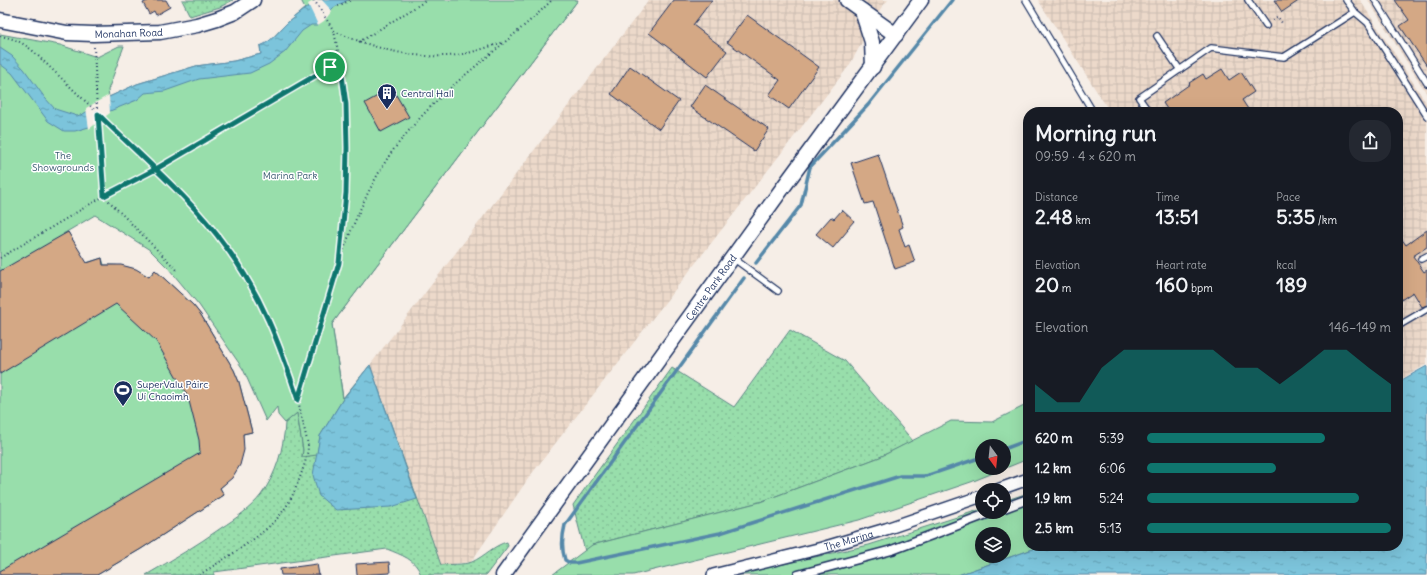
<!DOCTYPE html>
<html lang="en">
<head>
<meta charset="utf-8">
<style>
	:root { --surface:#171b24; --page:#242831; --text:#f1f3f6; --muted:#9ea1a6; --accent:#0f766e }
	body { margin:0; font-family:Delius,sans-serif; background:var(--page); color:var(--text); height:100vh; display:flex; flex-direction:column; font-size:15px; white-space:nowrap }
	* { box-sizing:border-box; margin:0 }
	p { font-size:13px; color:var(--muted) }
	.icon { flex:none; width:22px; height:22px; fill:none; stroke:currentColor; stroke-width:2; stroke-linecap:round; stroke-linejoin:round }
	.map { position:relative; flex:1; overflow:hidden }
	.panel { position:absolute; left:1023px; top:107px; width:380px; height:444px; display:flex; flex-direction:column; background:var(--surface); border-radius:16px; box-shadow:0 4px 16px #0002 }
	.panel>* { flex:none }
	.needle { width:26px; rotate:165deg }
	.buttons { position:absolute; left:975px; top:439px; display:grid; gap:8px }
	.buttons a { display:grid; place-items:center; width:36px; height:36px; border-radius:50%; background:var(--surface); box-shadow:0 4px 16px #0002; font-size:20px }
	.pin { position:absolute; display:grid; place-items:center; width:34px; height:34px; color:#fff; margin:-17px; border:2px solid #fff; border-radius:50%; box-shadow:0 1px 4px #0007 }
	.round { display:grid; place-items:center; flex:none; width:42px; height:42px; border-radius:16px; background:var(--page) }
	.summary { display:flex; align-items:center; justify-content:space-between; height:68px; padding:0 12px }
	h1 { font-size:22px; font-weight:700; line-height:30px }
	.metrics { display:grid; grid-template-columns:repeat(3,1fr); gap:6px; height:68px; padding:4px 12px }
	.metrics div { display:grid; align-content:center }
	.metrics b { font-size:20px; font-weight:700 }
	.metrics small { font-size:11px; font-weight:400 }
	.metrics p { font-size:11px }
	.chart { height:112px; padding:8px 12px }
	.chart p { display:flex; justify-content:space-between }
	.chart svg { width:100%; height:72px; margin-top:4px; fill:var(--accent); opacity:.7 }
	ul { padding:0 12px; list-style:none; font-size:13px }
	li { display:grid; grid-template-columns:64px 48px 1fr; align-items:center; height:30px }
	li i { height:10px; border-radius:5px; background:var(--accent) }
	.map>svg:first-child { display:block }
	.industrial { fill:url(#industrial-grid) }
	.grass { fill:url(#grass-dots); stroke:#5a8684 }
	.green { fill:#98deab; stroke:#5a8684; fill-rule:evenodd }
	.water { fill:url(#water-ripples); stroke:#5588a9 }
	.pier { fill:#f6eee7 }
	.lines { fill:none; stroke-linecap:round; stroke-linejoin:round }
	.stream { stroke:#5588a9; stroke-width:3.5 }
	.building { fill:#d4a885; stroke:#1b2f5e }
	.service-casing { stroke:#1b2f5e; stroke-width:8 }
	.pedestrian-casing { stroke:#1b2f5e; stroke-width:11 }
	.minor-casing { stroke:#1b2f5e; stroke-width:14 }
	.tertiary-casing { stroke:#1b2f5e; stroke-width:17 }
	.path { stroke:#1b2f5e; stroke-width:2; stroke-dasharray:1 3; stroke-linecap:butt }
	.service { stroke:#fff; stroke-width:5.5 }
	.pedestrian { stroke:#fff; stroke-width:8 }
	.minor { stroke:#fff; stroke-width:11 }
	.tertiary { stroke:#fff; stroke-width:14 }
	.route-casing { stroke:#fff; stroke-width:8 }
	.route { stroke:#0f766e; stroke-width:5 }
	.labels { text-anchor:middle; stroke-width:3; stroke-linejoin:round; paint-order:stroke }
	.street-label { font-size:10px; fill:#1b2f5e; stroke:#fff }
	.poi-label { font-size:10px; fill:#1b2f5e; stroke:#fff; text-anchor:start }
	.park-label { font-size:10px; fill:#3a5b71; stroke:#fff }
</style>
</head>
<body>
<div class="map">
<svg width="1427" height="575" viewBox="0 0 1427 575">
	<defs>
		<pattern id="industrial-grid" width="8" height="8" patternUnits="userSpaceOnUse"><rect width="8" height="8" fill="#ecd9ca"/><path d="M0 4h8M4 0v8" fill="none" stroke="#cabbb0"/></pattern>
		<pattern id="grass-dots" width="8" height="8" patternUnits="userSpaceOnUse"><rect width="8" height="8" fill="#98deab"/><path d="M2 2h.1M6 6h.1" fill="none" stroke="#82bf96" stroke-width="1.8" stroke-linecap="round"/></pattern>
		<pattern id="water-ripples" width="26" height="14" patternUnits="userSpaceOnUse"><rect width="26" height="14" fill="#7bc4db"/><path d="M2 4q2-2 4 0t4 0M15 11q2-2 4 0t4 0" fill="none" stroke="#64a0b5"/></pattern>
	</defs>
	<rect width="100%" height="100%" fill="#f6eee7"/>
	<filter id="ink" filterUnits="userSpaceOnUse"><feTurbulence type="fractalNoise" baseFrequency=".025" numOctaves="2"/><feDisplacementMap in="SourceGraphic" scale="8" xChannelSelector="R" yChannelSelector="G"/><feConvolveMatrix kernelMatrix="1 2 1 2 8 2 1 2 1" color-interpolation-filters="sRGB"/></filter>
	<g filter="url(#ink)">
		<path class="industrial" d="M 649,0 L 888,0 L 881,8 L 849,66 L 530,476 L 471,562 L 441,565 L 370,365 Z
			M 1038,0 L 1360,0 L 1427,104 L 1427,364 L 1398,381 L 1398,112 L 1110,112 Z
			M 1368,0 L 1427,0 L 1427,94 Z"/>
		<path class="grass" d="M 182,0 L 233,0 L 220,7 L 190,16 Z
			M 578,0 L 332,324 L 343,398 L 370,365 L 441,565 C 450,564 463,565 472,562 C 485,556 494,545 507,542 L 508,546 L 486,575 L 421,575 C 416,559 401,555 387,549 L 214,572 L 214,575 L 146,575 C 172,560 197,545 221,528 C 235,519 251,508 261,495 C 276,475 284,448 285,423 L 297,413 L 303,450 L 302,457 L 310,456 L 300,399 L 347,254 Z
			M 790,330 L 845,361 L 913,441 L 880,457 L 760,502 L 592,545 L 586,555 L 573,505 L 672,368 L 734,407 Z"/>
		<path class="green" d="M 301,0 L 578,0 L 332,324 L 343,399 L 320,436 L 317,455 L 302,457 L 303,450 L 297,413 L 285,423 L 278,415 L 277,407 L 266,421 L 243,369 L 199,305 L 169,269 L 150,250 L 95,215 L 63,234 L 68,232 L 86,263 L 102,258 L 104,265 C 123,265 132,266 149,277 L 155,270 L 193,305 L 201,315 L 234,370 L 239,382 L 252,432 L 243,434 C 240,461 242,470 220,488 L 224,495 L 141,549 L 97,575 L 0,575 L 0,34 L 60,45 L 97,57 L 119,46 L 124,46 L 108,90 L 109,97 L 137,84 L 196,66 L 234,61 L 261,54 L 260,46 L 267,44 L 286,24 L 305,8 Z
			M 1028,404 L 1028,459 L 971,482 L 859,520 L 633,575 L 552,575 L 592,545 L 760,502 L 880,457 L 951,421 L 992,422 ZM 982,446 L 1004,446 L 1004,468 L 982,468 Z
			M 1028,493 L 1028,546 L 1042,546 L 958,575 L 734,575 L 869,545 L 982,509 L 982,512 L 1004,512 L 1004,501 ZM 982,534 L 1004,534 L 1004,556 L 982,556 Z"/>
		<path class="water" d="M 319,0 L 348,0 L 333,8 L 318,25 L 311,25 L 302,31 L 285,52 L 269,64 L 250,73 L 199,79 L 165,91 L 145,93 L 137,100 L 110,111 L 89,127 L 75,131 L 64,131 L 48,121 L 12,73 L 0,64 L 0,48 L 12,56 L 24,69 L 45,98 L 55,109 L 77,116 L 83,114 L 109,97 L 137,84 L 196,66 L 234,61 L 261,54 L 260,46 C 271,42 278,32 286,24 C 296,15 307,7 319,0 Z
			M 370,365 L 417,499 L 391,507 L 336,510 L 319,496 L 313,475 L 320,436 L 343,399 Z
			M 1427,366 L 1427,575 L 958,575 L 1042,546 L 1398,546 L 1398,382 Z"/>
		<path class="pier" d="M 315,0 L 322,0 L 332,11 L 324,21 L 318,25 L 308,4 Z
			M 109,95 L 110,113 L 89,129 L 86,108 Z"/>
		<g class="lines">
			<path class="stream" d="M 756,263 L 801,205 L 810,167 L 868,105 L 952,0
				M 744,278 L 565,525 C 562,537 561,548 565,560 L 570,563 L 576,563 L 720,533 L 900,476 L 926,476 L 982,457
				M 1004,449 L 1028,440"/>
		</g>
		<path class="building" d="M 150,0 L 166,0 L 170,7 L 156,15 L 154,11 L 149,14 L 143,3 Z
			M 674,0 L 712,0 L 693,25 L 727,51 L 707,77 L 649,33 Z
			M 1274,0 L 1300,0 L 1282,12 Z
			M 1395,0 L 1427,0 L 1427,66 L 1400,26 L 1409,20 Z
			M 747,15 L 819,67 L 789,109 L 769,95 L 780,80 L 727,42 Z
			M 630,66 L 679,101 L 659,129 L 611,94 Z
			M 1222,69 L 1229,80 L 1241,72 L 1254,92 L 1242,100 L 1250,112 L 1169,112 L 1163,103 L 1190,84 L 1189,83 L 1203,74 L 1206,79 Z
			M 705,85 L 769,129 L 754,151 L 690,107 Z
			M 392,88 L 409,117 L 381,132 L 365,103 Z
			M 878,154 L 903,227 L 899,229 L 905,247 L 909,245 L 915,262 L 895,269 L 873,202 L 865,204 L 851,163 Z
			M 842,210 L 854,221 L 847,229 L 848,230 L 833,248 L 816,234 L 831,217 L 834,219 Z
			M 1427,230 L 1427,247 L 1413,256 L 1424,272 L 1427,270 L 1427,305 L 1422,307 L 1413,292 L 1398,302 L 1398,234 L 1406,245 Z
			M 68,232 L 87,263 L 102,258 L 103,265 L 121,265 L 136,269 L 149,277 L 155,270 L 193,305 L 201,315 L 234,370 L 239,382 L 252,432 L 243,434 L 244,450 L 240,465 L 232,478 L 220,488 L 224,495 L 141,549 L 97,575 L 0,575 L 0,571 L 200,453 L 199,440 L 188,397 L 156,341 L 116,304 L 0,374 L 0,271 Z
			M 389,562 L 390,573 L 357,575 L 356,564 Z
			M 317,564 L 319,575 L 281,575 L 280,569 Z"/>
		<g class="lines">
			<defs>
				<path id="service" d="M 1026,0 L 1093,112
					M 1248,0 L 1266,26
					M 1346,0 L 1355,12 L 1368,23 L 1427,116
					M 1375,0 L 1427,83
					M 1157,36 L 1180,70
					M 1149,112 L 1139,98 L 1211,48 L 1284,57 L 1355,12
					M 733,258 L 778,291
					M 1421,259 L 1427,256
					M 1398,326 L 1427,309"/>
				<path id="pedestrian" d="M 1004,508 L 1028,499
					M 798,575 L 892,550 L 992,512"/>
				<g id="minor">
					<path d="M 997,490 L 1028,479"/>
					<path id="s1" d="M 713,575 L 822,548 L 886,529 L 982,496"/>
				</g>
				<g id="tertiary">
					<path d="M 847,0 L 896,35"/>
					<path d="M 862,11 L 872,42 L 873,67"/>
					<path id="s2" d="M 0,20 L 67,33 L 93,34 L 160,32 L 197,25 L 217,19 L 235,12 L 253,0"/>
					<path id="s3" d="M 503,575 L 787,182 L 921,0"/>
				</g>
			</defs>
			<use href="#service" class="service-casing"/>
			<use href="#pedestrian" class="pedestrian-casing"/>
			<use href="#minor" class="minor-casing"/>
			<use href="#tertiary" class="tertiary-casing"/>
			<path class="path" d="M 314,0 L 334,31 L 340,61 L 346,104 L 346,193 L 340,260
				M 338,6 L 351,0
				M 1273,21 L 1278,17 L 1282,23
				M 334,31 C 369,46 405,58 444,56 C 464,56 485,48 504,42
				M 0,36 C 13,38 22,42 33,51 L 156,169 L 201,217 L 227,247 L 242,270 L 271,325 L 284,357 L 298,400 L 308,445 C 308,456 303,469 299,480 C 294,493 289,504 280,515 C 262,537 224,559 199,575
				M 359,42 L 427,0
				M 94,47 L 98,132 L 104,196 L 178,271
				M 0,258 L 104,196 L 156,169 L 340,61
				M 298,399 C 323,317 342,229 389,156 C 396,146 405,135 413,126 C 454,78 508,44 552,0"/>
			<use href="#service" class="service"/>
			<use href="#pedestrian" class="pedestrian"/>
			<use href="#minor" class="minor"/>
			<use href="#tertiary" class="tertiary"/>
		</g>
	</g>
	<g class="lines" filter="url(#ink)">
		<defs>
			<path id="route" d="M 330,67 L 156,169 L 104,196 L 98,114 C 140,156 191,198 226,247 C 261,294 280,345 298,400 L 339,263 L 346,193 L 347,148 L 346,104 L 340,61 L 330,67"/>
		</defs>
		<use href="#route" class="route-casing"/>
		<use href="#route" class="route"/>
	</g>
	<defs>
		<symbol id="building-pin" viewBox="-11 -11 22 30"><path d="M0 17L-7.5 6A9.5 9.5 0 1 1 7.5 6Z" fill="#1b2f5e" stroke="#fff"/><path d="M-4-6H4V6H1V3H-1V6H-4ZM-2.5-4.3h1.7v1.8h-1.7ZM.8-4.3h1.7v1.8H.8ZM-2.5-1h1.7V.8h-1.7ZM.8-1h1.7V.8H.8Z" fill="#fff"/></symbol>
		<symbol id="stadium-pin" viewBox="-11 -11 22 30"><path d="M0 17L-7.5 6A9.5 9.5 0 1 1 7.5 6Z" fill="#1b2f5e" stroke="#fff"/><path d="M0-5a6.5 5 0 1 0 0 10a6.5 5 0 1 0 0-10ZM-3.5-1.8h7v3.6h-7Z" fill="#fff"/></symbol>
	</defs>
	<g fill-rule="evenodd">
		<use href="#building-pin" x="376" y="82" width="22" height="30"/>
		<use href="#stadium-pin" x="112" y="379" width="22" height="30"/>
	</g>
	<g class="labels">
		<g class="street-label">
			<text dy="4" stroke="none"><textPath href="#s2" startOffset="130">Monahan Road</textPath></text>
			<text dy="4" stroke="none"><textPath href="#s3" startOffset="355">Centre Park Road</textPath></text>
			<text dy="4" stroke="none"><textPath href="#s1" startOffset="140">The Marina</textPath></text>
		</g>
		<g class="poi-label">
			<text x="401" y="97">Central Hall</text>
			<text x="137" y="388">SuperValu Páirc<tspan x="137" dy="12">Uí Chaoimh</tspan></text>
		</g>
		<g class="park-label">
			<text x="63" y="159">The<tspan x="63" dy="12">Showgrounds</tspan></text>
			<text x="290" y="179">Marina Park</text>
		</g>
	</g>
</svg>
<div class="buttons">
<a><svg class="needle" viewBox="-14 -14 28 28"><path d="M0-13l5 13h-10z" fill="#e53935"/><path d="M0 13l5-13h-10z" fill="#9ea1a6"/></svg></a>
<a><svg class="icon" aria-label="locate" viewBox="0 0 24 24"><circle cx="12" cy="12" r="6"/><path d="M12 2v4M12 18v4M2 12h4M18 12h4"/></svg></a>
<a><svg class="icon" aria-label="layers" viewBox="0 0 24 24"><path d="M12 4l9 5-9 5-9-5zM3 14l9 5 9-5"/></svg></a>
</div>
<div class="pin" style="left:330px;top:67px;background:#1e9e55"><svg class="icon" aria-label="arrive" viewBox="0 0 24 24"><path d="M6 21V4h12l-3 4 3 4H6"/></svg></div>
<section class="panel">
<div class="summary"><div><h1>Morning run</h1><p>09:59 · 4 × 620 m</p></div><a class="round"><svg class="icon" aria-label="share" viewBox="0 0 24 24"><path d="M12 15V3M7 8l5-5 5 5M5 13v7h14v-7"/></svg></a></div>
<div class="metrics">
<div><p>Distance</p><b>2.48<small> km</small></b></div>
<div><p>Time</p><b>13:51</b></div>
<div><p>Pace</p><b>5:35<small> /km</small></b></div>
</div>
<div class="metrics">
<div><p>Elevation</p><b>20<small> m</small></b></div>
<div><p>Heart rate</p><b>160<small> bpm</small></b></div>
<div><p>kcal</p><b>189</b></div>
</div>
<div class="chart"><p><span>Elevation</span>146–149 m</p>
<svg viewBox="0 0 160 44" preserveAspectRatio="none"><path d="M0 44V27L10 38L20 38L30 17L40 6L50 6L60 6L70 6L80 6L90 17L100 17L110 27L120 17L130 6L140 6L150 17L160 27V44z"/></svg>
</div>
<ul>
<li><b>620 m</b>5:39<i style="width:73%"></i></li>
<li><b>1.2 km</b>6:06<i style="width:53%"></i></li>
<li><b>1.9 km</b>5:24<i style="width:87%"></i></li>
<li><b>2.5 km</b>5:13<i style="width:100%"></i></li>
</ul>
</section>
</div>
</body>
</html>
